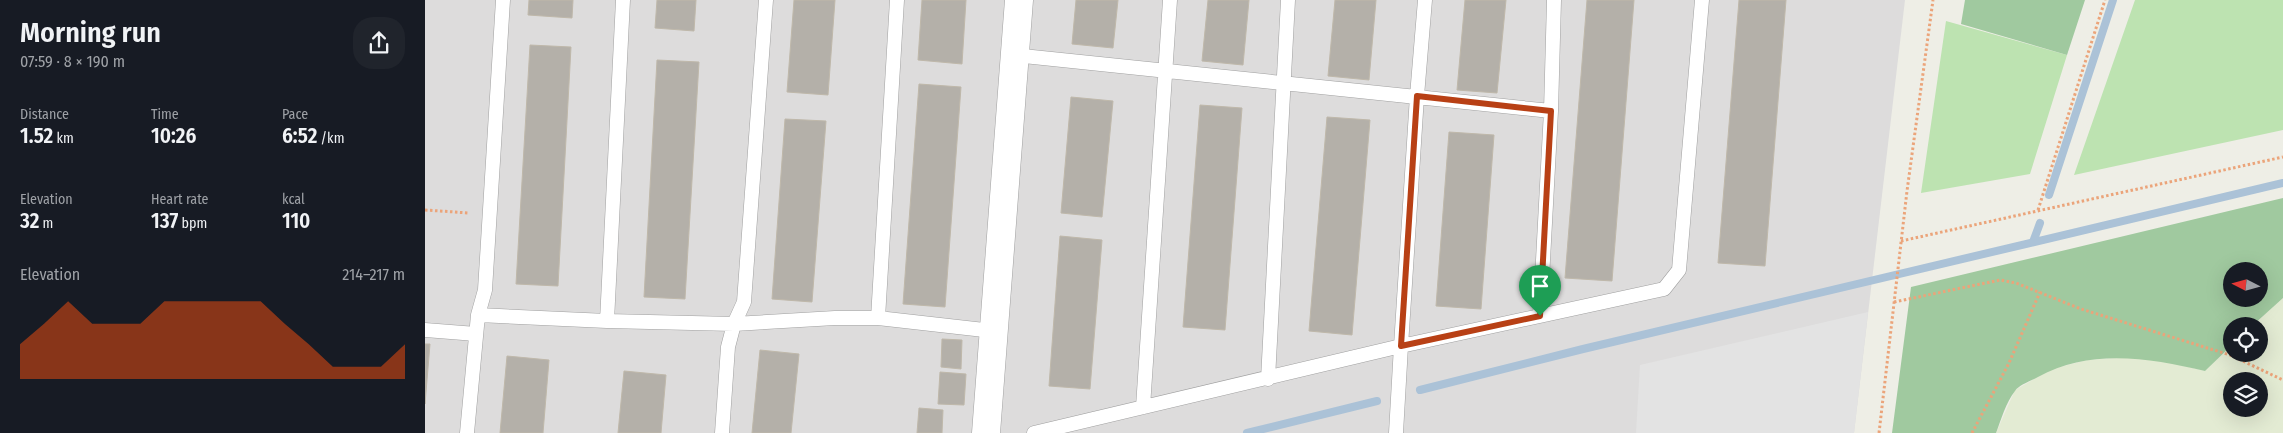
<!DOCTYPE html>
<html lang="en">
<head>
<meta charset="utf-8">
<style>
	:root { --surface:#171b24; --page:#20242c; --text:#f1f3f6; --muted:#9ea1a6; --accent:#b84015 }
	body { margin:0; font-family:"Fira Sans Condensed",sans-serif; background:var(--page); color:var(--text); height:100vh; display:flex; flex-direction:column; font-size:19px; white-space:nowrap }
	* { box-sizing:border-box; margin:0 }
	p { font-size:16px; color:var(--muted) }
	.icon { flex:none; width:28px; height:28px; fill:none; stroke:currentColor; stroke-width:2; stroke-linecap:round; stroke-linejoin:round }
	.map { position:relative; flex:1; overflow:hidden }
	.panel { display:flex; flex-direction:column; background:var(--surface); width:425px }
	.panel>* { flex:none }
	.needle { width:32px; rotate:276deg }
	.fabs { position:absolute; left:1798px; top:262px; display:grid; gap:10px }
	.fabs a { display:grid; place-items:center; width:45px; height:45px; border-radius:50%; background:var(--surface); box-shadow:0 5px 20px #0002; font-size:25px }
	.pin { position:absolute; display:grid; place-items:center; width:42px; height:42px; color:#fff; margin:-51px -21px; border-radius:50% 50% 50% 0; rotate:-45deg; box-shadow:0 0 5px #0007 }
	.pin .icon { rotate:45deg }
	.round { display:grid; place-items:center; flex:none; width:52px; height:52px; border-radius:20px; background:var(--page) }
	.headline { display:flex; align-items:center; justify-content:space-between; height:85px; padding:0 20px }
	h1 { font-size:28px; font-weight:600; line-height:38px }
	.metrics { display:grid; grid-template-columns:repeat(3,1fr); gap:8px; height:85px; padding:5px 20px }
	.metrics div { display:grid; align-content:center }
	.metrics b { font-size:21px; font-weight:600 }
	.metrics small { font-size:14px; font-weight:400 }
	.metrics p { font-size:14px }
	.chart { height:140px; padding:10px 20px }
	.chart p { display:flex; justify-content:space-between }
	.chart svg { width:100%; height:90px; margin-top:5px; fill:var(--accent); opacity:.7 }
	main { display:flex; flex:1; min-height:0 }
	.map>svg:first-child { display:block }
	.residential { fill:#dddcdc }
	.farmland { fill:#e3ebd3; fill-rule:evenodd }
	.grass { fill:#bde3b1 }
	.forest { fill:#a0c99f; fill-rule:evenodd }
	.parking { fill:#e3e3e3 }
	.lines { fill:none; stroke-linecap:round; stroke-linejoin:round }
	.stream { stroke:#abc2d7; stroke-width:8 }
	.building { fill:#b4b0a9; stroke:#bfb8aa }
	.lane-casing { stroke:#a0a0a0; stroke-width:15 }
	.street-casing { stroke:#a0a0a0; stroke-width:29 }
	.path { stroke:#eba47a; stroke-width:3; stroke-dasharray:2.5 2.5; stroke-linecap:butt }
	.lane { stroke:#fff; stroke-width:14 }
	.street { stroke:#fff; stroke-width:28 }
	.route-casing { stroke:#fff; stroke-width:10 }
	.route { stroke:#b84015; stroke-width:6 }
</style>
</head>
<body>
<main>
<section class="panel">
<div class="headline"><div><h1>Morning run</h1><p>07:59 · 8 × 190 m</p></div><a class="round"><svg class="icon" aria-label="share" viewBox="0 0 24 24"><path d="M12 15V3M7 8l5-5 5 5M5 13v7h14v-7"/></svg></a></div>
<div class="metrics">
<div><p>Distance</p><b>1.52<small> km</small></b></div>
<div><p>Time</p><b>10:26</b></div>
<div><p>Pace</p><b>6:52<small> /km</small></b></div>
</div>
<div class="metrics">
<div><p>Elevation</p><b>32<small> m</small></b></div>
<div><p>Heart rate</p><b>137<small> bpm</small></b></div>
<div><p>kcal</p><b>110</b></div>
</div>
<div class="chart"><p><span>Elevation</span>214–217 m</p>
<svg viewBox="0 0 160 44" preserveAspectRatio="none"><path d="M0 44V27L10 17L20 6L30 17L40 17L50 17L60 6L70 6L80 6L90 6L100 6L110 17L120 27L130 38L140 38L150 38L160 27V44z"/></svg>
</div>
</section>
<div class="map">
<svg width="1858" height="433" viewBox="0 0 1858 433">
	<rect width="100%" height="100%" fill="#eeeee6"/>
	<path class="residential" d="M 0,0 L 1480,0 L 1429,433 L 0,433 Z"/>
	<path class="farmland" d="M 1858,298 L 1858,433 L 1571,433 L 1590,390 L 1627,369 L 1662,360 L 1705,357 L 1735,360 L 1780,371 L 1806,346 L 1806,354 L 1834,354 L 1834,326 L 1827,326 ZM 1806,381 L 1834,381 L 1834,409 L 1806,409 Z"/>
	<path class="grass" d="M 1710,0 L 1858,0 L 1858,130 L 1649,175 Z
		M 1521,21 L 1642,55 L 1605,174 L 1496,193 Z"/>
	<path class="forest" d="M 1540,0 L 1660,0 L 1642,55 L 1536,24 Z
		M 1858,198 L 1858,298 L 1827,326 L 1806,326 L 1806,346 L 1780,371 C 1725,358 1665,348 1613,377 C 1606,381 1594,385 1590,391 C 1581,402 1576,420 1571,433 L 1467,433 L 1486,287 ZM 1806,271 L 1834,271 L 1834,299 L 1806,299 Z"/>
	<path class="parking" d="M 1443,312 L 1429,433 L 1211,433 L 1215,365 Z"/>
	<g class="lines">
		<path class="stream" d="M 1624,195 L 1688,0
			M 1608,242 L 1615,223
			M 995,390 L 1158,349 L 1858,183
			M 822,433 L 952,401"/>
	</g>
	<path class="building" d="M 104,0 L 148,0 L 147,18 L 103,15 Z
		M 232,0 L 271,0 L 269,31 L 230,28 Z
		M 369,0 L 410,0 L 403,95 L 362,92 Z
		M 497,0 L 541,0 L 537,64 L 493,60 Z
		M 651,0 L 693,0 L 688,48 L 647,44 Z
		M 783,0 L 824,0 L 818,65 L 777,61 Z
		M 910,0 L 951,0 L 944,80 L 903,76 Z
		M 1040,0 L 1081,0 L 1072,93 L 1032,90 Z
		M 1162,0 L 1209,0 L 1187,281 L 1140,278 Z
		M 1314,0 L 1361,0 L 1340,266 L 1293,263 Z
		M 105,45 L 146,47 L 133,286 L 91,284 Z
		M 232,60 L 274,62 L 260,299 L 219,297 Z
		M 494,84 L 536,87 L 520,307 L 478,304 Z
		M 646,97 L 688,101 L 677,217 L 636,213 Z
		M 775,105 L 817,108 L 800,330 L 758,327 Z
		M 902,117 L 945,120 L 927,335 L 884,331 Z
		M 360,119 L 401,121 L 387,302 L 347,299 Z
		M 1024,132 L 1069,135 L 1056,309 L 1011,306 Z
		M 635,236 L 677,240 L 665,389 L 624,386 Z
		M 517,339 L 537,340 L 536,369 L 516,367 Z
		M 0,344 L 5,344 L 0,404 Z
		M 335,350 L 374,354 L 366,433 L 327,433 Z
		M 82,356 L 124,360 L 118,433 L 75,433 Z
		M 199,371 L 241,375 L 236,433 L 193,433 Z
		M 515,372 L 541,374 L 539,405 L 513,404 Z
		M 494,408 L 518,410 L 517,433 L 492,433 Z"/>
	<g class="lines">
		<defs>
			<path id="lane" d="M 341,0 L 319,302 L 309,324 L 410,318 L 453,318 L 472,0
				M 589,55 L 1126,111
				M 53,315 L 60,290 L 78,0
				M 1115,316 L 1126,111 L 1129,0
				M 453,318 L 568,331
				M 182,321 L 309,324 L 303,347 L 297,433
				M 0,330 L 51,334
				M 843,379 L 863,0
				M 718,407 L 745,0
				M 42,433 L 53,315 L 182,321 L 198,0
				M 609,433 L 976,346 L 992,96 L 1000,0
				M 971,433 L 976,346 L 1239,289 L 1254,270 L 1277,0"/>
			<path id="street" d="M 561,433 L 594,0"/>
		</defs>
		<use href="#lane" class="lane-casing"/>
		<use href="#street" class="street-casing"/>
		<path class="path" d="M 0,210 L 44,213
			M 1613,210 L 1680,0
			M 1476,241 L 1858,157
			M 1469,302 L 1575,280 L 1591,283 L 1656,309 L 1805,355 L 1858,380
			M 1454,433 L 1482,191 L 1508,0
			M 1547,433 L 1584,363 L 1615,292"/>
		<use href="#lane" class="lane"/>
		<use href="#street" class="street"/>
	</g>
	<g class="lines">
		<defs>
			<path id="route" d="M 992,96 L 1126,111 L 1115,316 L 976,346 Z"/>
		</defs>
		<use href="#route" class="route-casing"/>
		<use href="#route" class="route"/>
	</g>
</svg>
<div class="fabs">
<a><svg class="needle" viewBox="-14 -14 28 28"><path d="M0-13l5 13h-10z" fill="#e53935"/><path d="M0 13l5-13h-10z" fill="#9ea1a6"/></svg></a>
<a><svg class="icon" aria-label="locate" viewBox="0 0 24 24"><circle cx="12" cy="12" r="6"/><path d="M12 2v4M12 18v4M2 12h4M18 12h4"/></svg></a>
<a><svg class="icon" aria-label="layers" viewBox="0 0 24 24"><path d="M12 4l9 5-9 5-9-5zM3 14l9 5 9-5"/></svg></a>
</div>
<div class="pin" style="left:1115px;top:316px;background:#1e9e55"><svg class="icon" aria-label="arrive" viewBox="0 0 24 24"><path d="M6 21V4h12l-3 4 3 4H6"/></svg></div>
</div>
</main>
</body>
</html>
